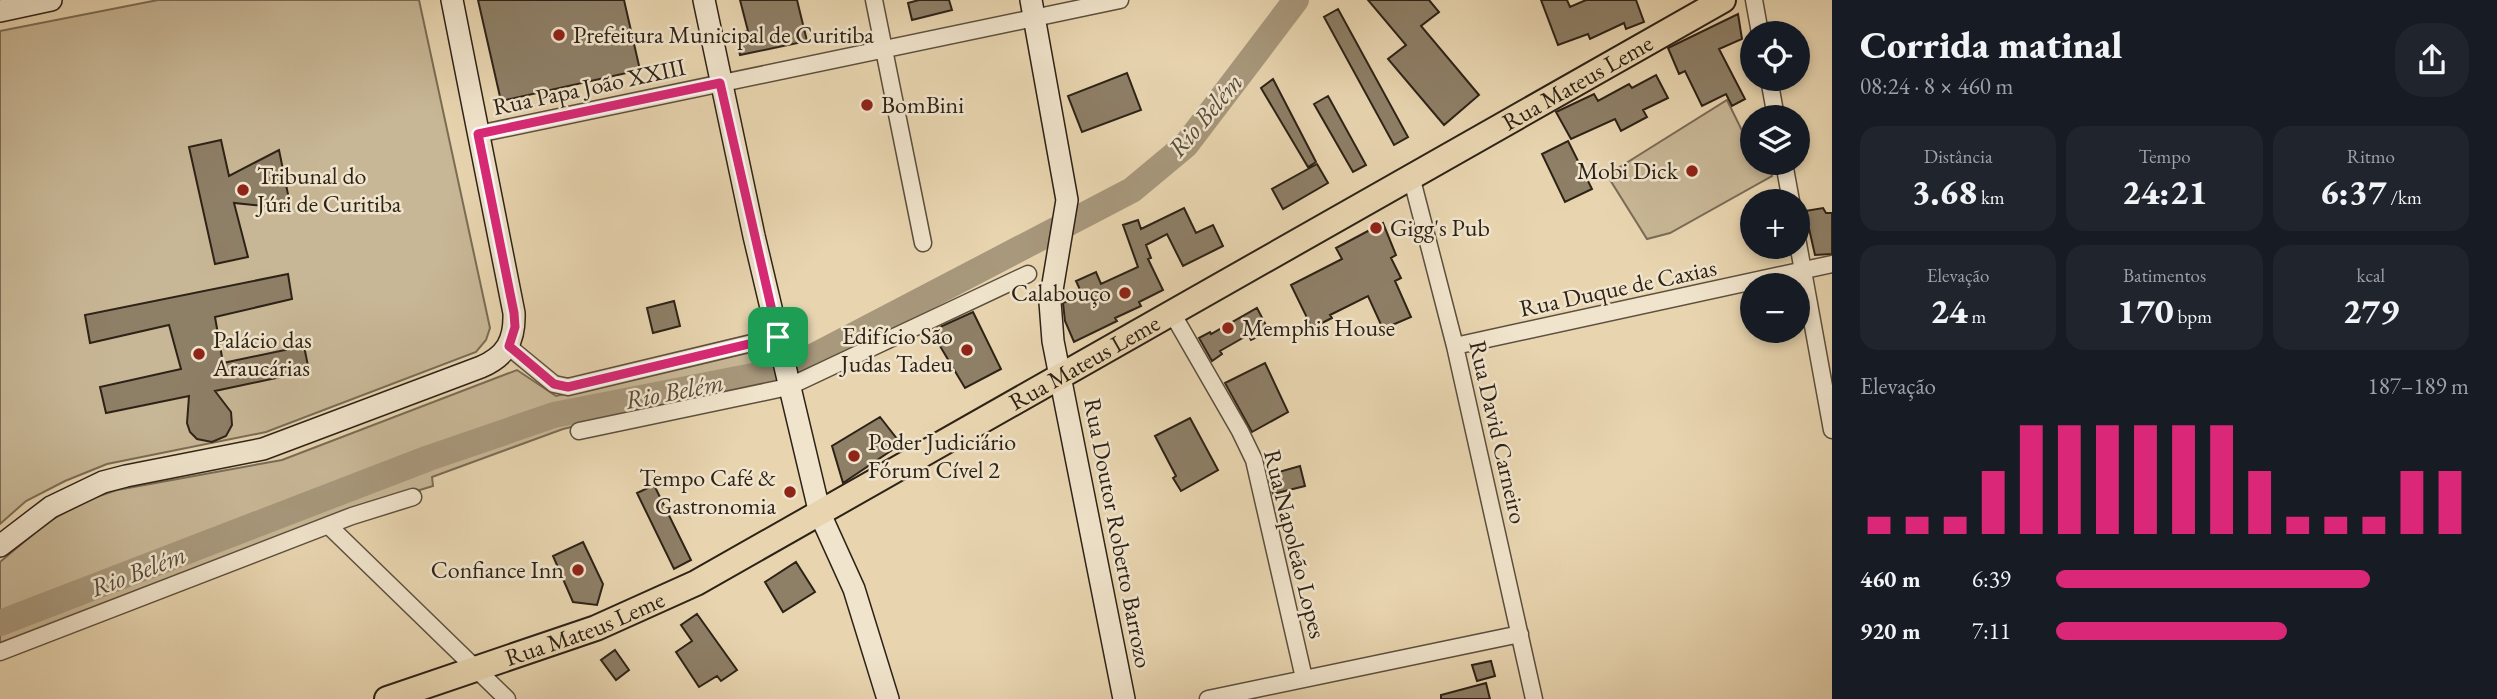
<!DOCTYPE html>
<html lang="pt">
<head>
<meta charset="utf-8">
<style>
	:root { --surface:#171b24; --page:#20242c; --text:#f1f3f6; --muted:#9ea1a6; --accent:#db2777 }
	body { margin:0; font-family:"EB Garamond",serif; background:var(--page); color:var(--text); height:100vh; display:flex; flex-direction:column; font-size:26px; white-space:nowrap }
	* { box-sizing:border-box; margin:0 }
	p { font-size:23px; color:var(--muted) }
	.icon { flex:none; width:38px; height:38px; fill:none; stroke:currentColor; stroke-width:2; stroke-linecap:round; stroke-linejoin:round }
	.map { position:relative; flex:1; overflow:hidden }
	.panel { display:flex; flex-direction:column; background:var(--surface); width:665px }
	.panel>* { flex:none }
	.controls { position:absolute; left:1740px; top:21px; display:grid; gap:14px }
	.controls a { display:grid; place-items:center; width:70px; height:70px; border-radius:50%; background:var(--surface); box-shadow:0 4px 10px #0003; font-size:35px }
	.pin { position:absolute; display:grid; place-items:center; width:60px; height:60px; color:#fff; margin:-30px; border-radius:14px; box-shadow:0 4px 10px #0006 }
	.round { display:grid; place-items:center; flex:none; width:74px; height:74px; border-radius:28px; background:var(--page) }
	.headline { display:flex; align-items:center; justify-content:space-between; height:119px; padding:0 28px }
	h1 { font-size:38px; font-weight:800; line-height:52px }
	.metrics { display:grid; grid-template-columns:repeat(3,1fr); gap:10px; height:119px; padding:7px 28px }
	.metrics div { display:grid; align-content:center; border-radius:18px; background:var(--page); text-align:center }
	.metrics b { font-size:35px; font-weight:800 }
	.metrics small { font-size:19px; font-weight:400 }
	.metrics p { font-size:19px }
	.chart { height:196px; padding:14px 28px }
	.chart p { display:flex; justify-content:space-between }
	.chart svg { width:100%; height:126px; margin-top:7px; stroke:var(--accent); stroke-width:6 }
	ul { padding:0 28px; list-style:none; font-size:23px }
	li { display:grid; grid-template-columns:112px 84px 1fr; align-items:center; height:52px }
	li i { height:18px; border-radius:9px; background:var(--accent) }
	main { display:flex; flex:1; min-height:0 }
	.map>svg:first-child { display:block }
	.green { fill:#c8b796; stroke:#7a6c56; stroke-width:2 }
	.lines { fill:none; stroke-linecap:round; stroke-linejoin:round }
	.river { stroke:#a8987c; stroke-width:26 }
	.building { fill:#8e7f67; stroke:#2d2217; stroke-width:2 }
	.street-casing { stroke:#5c4f3d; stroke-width:19 }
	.secondary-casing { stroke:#2d2217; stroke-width:24 }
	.primary-casing { stroke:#2d2217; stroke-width:28 }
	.street { stroke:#f0e4cc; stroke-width:16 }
	.secondary { stroke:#f0e4cc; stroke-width:21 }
	.primary { stroke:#e8d5b0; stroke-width:24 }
	.route-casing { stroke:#fff; stroke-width:14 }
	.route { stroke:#db2777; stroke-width:9 }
	.poi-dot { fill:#8f2418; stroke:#f0e4cc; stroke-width:2.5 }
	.labels { text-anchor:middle; stroke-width:5; stroke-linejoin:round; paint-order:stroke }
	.poi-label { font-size:24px; fill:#2d2217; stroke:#f0e4cc; text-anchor:start }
	.street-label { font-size:24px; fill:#2d2217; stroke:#f0e4cc }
	.water-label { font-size:26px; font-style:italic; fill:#584b3a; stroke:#f0e4cc }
</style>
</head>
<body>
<main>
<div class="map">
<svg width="1832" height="699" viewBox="0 0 1832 699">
	<rect width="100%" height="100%" fill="#e8d5b0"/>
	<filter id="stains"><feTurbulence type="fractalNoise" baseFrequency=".00286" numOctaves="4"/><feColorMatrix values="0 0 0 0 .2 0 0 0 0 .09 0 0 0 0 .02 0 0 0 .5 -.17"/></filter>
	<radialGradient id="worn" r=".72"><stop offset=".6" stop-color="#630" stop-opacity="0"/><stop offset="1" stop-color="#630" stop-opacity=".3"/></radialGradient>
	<path class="green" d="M 158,0 L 419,0 L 490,328 L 486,340 L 476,352 L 266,432 L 107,464 L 65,481 L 26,501 L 0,524 L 0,31 Z
		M 1727,100 L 1752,151 L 1752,163 L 1768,163 L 1772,176 L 1670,233 L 1647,239 L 1607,175 Z
		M 760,349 L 768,380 L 563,429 L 432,477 L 433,486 L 331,517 L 0,645 L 0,562 L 49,521 L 90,499 L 117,490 L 282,460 L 517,370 L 556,396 Z"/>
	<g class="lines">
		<path class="river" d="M 0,623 L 429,458 L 554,415 L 758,375 L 814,356 L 1132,190 L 1186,145 L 1296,0"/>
	</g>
	<path class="building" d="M 478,0 L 624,0 L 640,70 L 501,101 Z
		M 740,0 L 797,0 L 807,41 L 740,55 L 736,34 L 748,31 Z
		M 919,0 L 949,0 L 952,10 L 912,20 L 908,3 Z
		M 1368,0 L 1429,0 L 1439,12 L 1421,26 L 1479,95 L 1444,125 L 1388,59 L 1406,45 Z
		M 1541,0 L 1567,0 L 1570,7 L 1586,0 L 1636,0 L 1644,22 L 1626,29 L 1624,23 L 1590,39 L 1588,34 L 1558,45 Z
		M 1338,9 L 1408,137 L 1394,145 L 1324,17 Z
		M 1738,14 L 1742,39 L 1719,49 L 1745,99 L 1732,106 L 1726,94 L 1702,106 L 1685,71 L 1679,74 L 1668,48 Z
		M 1127,73 L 1141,110 L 1082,132 L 1068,96 Z
		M 1656,75 L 1668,98 L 1643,110 L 1647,117 L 1621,131 L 1615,119 L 1571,139 L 1556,112 L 1594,94 L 1598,101 L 1629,84 L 1632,88 Z
		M 1273,79 L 1316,162 L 1308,167 L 1261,88 Z
		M 1328,96 L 1366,165 L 1353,172 L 1314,104 Z
		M 221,140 L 229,176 L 279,150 L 291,209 L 234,203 L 248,257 L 215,264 L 189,147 Z
		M 1568,141 L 1592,189 L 1565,202 L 1542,154 Z
		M 1317,164 L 1328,183 L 1283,209 L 1272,189 Z
		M 1184,208 L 1196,233 L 1213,225 L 1223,246 L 1183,266 L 1167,234 L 1146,245 L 1151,258 L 1148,259 L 1163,290 L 1139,302 L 1141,306 L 1115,318 L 1117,321 L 1074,342 L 1065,321 L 1063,303 L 1082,294 L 1076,281 L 1096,272 L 1101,284 L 1138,267 L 1123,225 L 1138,220 L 1141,229 Z
		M 1823,208 L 1826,213 L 1832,213 L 1832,254 L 1815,255 L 1805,211 Z
		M 1383,223 L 1396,255 L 1391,258 L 1401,278 L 1395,281 L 1411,317 L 1383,329 L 1368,296 L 1330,315 L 1332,318 L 1312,328 L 1291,285 L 1342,259 L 1336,248 Z
		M 288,274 L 292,299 L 215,317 L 223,363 L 304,346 L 309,371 L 215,391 L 231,412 L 232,425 L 226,436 L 212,442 L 197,439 L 190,432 L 187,423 L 189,396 L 106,413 L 100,387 L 181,369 L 169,325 L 90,343 L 85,315 Z
		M 674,301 L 680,326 L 653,333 L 647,308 Z
		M 1257,308 L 1269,331 L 1251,340 L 1248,335 L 1220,351 L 1222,354 L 1212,361 L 1199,338 L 1210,332 L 1211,334 Z
		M 973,312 L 1001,369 L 965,388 L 931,331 Z
		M 1265,363 L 1288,412 L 1252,432 L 1225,383 Z
		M 880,417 L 901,444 L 843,483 L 832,446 Z
		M 1190,418 L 1218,470 L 1181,491 L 1173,478 L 1176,476 L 1155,436 Z
		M 1300,466 L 1305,486 L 1273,494 L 1268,475 Z
		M 654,485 L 691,560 L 674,569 L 637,493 Z
		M 583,542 L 603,584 L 597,605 L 573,602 L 553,556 Z
		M 796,562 L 815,592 L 783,612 L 765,582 Z
		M 697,614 L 737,670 L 721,681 L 717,676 L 699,687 L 676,652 L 692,641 L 681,625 Z
		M 615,650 L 629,670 L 616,680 L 601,660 Z
		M 1491,661 L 1495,676 L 1477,681 L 1472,665 Z
		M 1486,683 L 1490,699 L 1441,699 L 1441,695 Z"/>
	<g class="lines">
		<defs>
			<path id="street" d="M 874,0 L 923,243
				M 1754,0 L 1760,33
				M 1769,79 L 1776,117
				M 478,134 L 1120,0
				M 1784,163 L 1791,201
				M 1411,176 L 1455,346 L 1534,699
				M 1797,238 L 1832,430
				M 1172,313 L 1240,431 L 1254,460 L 1304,678
				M 1455,346 L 1832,264
				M 509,347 L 554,384 L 568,387 L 777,337
				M 579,431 L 788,387 L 1028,274
				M 329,526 L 507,699
				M 0,652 L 352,516 L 413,497
				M 1208,699 L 1520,634"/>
			<path id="secondary" d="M 704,0 L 754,236 L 820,514 L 854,589 L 888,699
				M 1031,0 L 1067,200 L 1050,302 L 1053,341 L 1124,699
				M 0,11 L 51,0
				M 0,546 L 51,507 L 103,482 L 126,476 L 263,449 L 481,367 C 506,356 515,341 514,313 L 452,0"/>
			<g id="primary">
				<path id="s1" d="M 387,699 L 596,628 L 696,583 L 1723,0"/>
			</g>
		</defs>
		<use href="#street" class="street-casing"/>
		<use href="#secondary" class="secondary-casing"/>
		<use href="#primary" class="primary-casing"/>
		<use href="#street" class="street"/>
		<use href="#secondary" class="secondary"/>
		<use href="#primary" class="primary"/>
	</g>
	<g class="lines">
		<defs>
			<path id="route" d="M 720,83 L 778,337 L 568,387 L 554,384 L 509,346 L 515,327 L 514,313 L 478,134 Z"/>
		</defs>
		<use href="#route" class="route-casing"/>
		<use href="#route" class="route"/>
	</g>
	<g class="poi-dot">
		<circle cx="559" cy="35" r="7"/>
		<circle cx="867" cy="105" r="7"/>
		<circle cx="1692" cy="171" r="7"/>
		<circle cx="243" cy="190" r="7"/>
		<circle cx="1376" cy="228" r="7"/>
		<circle cx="1125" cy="293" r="7"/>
		<circle cx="1228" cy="328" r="7"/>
		<circle cx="967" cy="350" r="7"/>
		<circle cx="199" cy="354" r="7"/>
		<circle cx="854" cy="456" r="7"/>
		<circle cx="790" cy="492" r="7"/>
		<circle cx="578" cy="570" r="7"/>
	</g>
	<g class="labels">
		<g class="poi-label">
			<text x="573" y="43">Prefeitura Municipal de Curitiba</text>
			<text x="881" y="113">BomBini</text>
			<text x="1678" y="179" text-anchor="end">Mobi Dick</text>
			<text x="257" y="184">Tribunal do<tspan x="257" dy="28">Júri de Curitiba</tspan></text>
			<text x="1390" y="236">Gigg's Pub</text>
			<text x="1111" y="301" text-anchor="end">Calabouço</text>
			<text x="1242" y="336">Memphis House</text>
			<text x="953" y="344" text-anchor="end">Edifício São<tspan x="953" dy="28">Judas Tadeu</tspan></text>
			<text x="213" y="348">Palácio das<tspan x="213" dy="28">Araucárias</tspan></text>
			<text x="868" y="450">Poder Judiciário<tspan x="868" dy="28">Fórum Cível 2</tspan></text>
			<text x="776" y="486" text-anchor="end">Tempo Café &amp;<tspan x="776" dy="28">Gastronomia</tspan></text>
			<text x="564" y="578" text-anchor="end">Confiance Inn</text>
		</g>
		<g class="street-label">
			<text dy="8" stroke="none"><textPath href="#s1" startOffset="1344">Rua Mateus Leme</textPath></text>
			<text transform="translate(589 87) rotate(-12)" y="8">Rua Papa João XXIII</text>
			<text transform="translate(1618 288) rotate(-12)" y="8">Rua Duque de Caxias</text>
			<text dy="8" stroke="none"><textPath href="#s1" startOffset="777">Rua Mateus Leme</textPath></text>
			<text transform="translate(1498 432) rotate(77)" y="8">Rua David Carneiro</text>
			<text transform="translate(1118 533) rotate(79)" y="8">Rua Doutor Roberto Barrozo</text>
			<text transform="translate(1295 544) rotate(76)" y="8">Rua Napoleão Lopes</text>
			<text dy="8" stroke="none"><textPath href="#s1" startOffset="210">Rua Mateus Leme</textPath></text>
		</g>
		<g class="water-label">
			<text transform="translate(1205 115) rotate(-50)" y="9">Rio Belém</text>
			<text transform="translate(674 391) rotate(-11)" y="9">Rio Belém</text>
			<text transform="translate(138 571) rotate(-21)" y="9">Rio Belém</text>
		</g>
	</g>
	<rect width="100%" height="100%" filter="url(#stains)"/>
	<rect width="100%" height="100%" fill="url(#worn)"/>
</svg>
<div class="controls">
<a><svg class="icon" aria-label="locate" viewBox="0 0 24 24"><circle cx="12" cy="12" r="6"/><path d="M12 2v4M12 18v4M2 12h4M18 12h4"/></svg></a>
<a><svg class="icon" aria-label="layers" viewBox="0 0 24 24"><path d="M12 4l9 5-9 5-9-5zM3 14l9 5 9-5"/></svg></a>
<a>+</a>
<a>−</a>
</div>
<div class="pin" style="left:778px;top:337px;background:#1e9e55"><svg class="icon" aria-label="arrive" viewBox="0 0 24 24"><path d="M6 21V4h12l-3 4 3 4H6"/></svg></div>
</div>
<section class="panel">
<div class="headline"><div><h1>Corrida matinal</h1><p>08:24 · 8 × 460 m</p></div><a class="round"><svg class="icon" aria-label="share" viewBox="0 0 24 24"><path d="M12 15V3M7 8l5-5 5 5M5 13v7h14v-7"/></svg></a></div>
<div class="metrics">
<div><p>Distância</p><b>3.68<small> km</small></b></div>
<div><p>Tempo</p><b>24:21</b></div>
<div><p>Ritmo</p><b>6:37<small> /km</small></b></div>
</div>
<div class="metrics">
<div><p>Elevação</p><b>24<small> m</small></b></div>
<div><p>Batimentos</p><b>170<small> bpm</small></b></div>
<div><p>kcal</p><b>279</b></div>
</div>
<div class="chart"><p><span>Elevação</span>187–189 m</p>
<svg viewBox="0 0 160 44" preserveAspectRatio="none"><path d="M5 44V38M15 44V38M25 44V38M35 44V22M45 44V6M55 44V6M65 44V6M75 44V6M85 44V6M95 44V6M105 44V22M115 44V38M125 44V38M135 44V38M145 44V22M155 44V22"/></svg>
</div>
<ul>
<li><b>460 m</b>6:39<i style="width:76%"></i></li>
<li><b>920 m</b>7:11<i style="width:56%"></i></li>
</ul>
</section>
</main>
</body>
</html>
